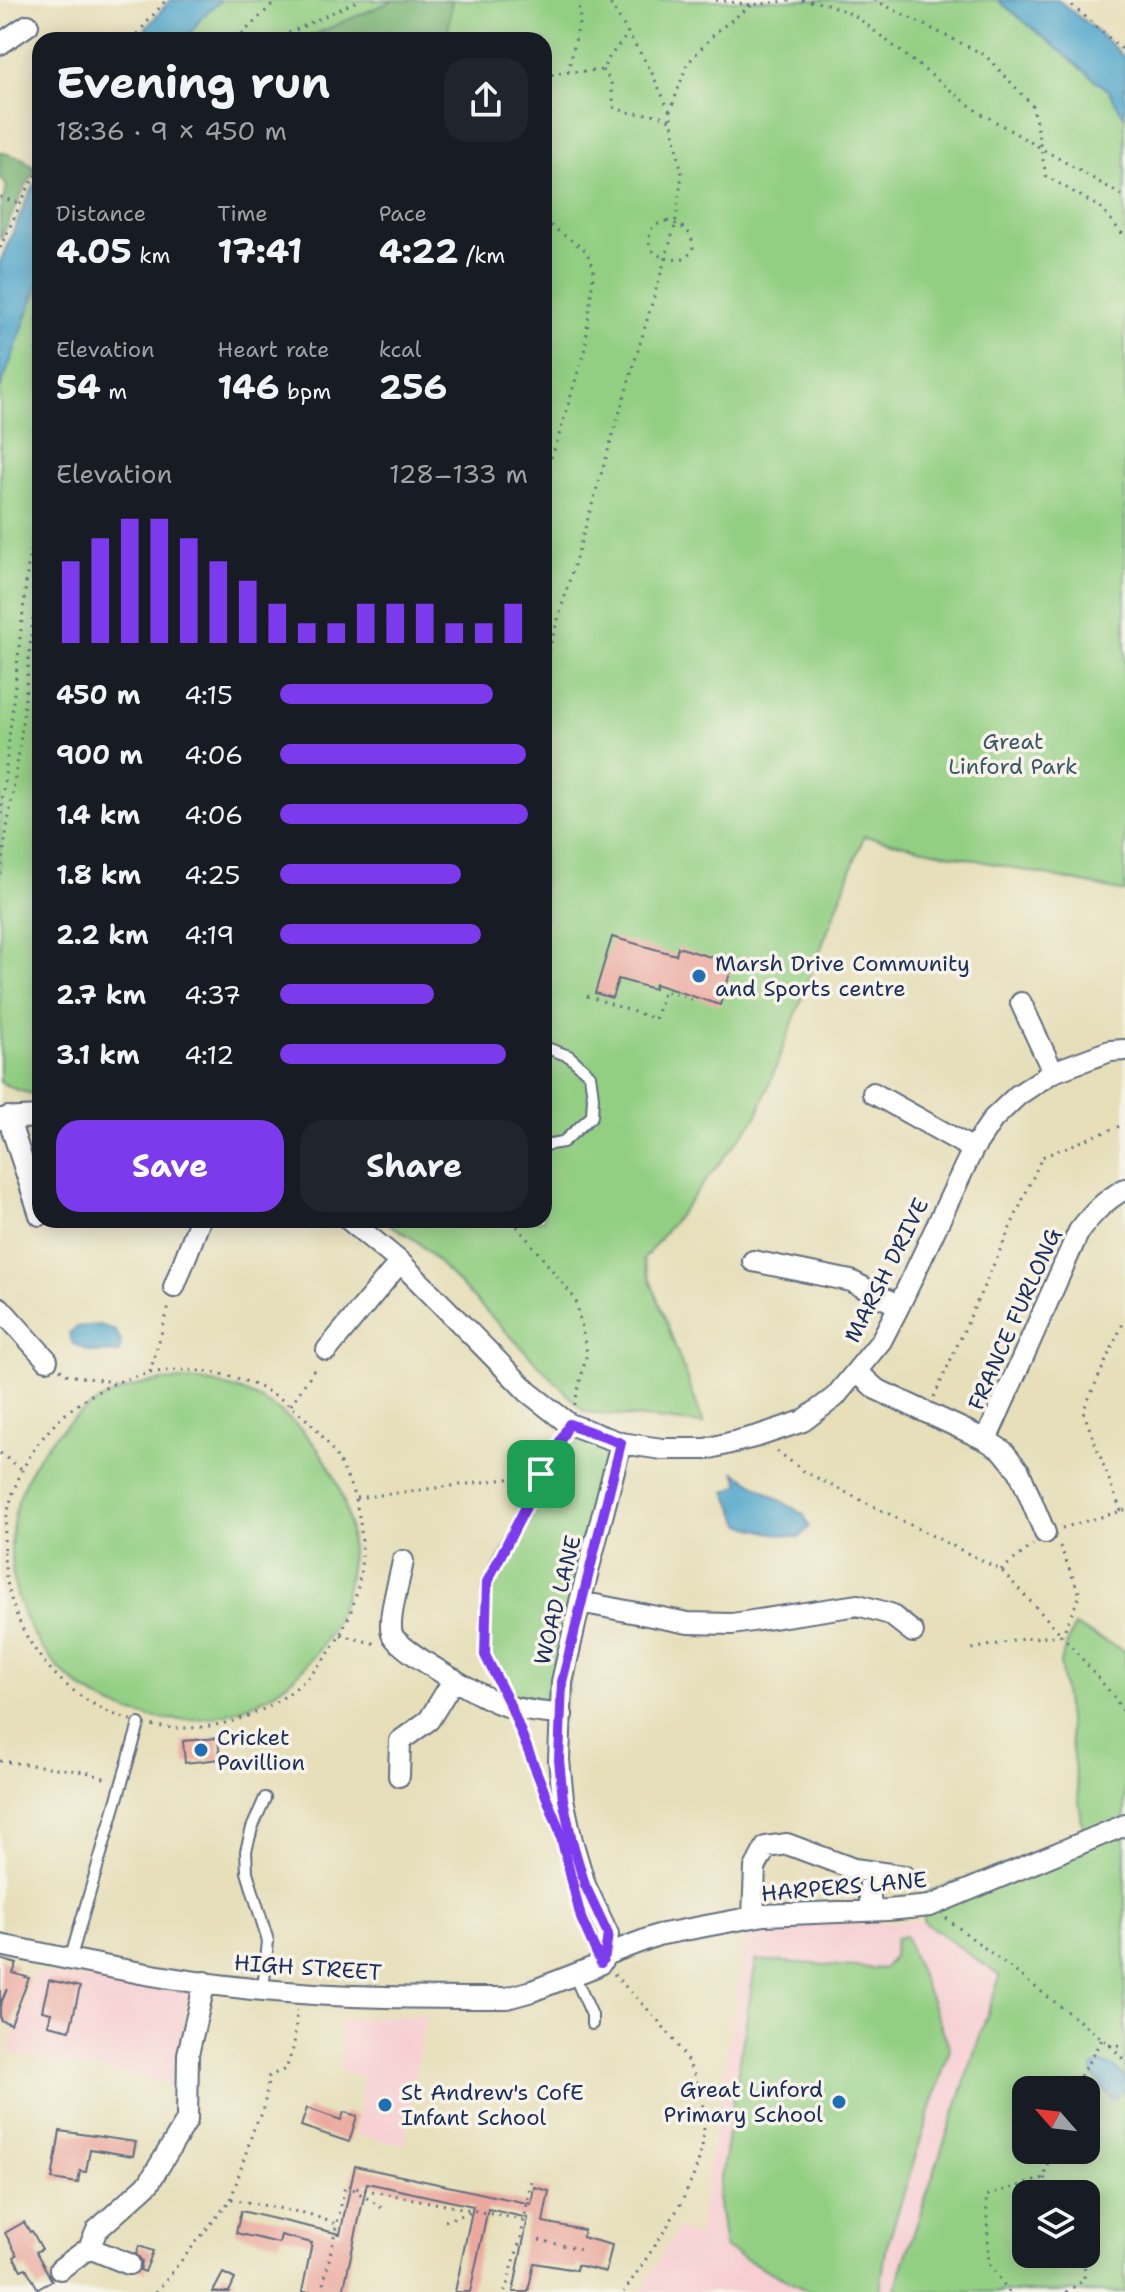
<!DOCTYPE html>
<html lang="en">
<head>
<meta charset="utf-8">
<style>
	:root { --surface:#171b24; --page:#20242c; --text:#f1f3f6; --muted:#9ea1a6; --accent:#7c3aed }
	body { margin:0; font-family:"Shantell Sans",sans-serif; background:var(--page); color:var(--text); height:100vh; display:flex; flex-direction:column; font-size:30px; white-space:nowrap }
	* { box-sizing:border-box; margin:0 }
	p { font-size:26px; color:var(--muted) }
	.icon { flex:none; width:44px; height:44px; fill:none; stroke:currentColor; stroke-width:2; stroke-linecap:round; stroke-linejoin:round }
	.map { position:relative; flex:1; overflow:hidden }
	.panel { position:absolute; left:32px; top:32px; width:520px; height:1196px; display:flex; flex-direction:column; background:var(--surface); border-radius:24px; box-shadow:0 4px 20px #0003 }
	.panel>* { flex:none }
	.needle { width:52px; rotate:298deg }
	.tools { position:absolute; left:1012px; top:2076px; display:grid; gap:16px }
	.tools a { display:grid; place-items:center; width:88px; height:88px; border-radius:16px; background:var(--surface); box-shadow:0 4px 20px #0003; font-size:40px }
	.pin { position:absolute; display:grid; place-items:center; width:68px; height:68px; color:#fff; margin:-34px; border-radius:16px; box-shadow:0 4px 12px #0006 }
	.round { display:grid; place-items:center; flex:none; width:84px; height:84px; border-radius:24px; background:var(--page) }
	.summary { display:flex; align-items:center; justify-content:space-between; height:136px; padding:0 24px }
	h1 { font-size:44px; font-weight:700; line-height:60px }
	.metrics { display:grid; grid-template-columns:repeat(3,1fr); gap:12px; height:136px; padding:8px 24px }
	.metrics div { display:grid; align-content:center }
	.metrics b { font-size:34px; font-weight:700 }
	.metrics small { font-size:22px; font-weight:400 }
	.metrics p { font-size:22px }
	.chart { height:224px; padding:16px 24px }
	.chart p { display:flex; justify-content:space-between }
	.chart svg { width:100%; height:144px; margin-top:8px; stroke:var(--accent); stroke-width:6 }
	.primary-button { display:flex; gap:16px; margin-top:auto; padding:16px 24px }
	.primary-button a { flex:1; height:92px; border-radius:24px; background:var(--accent); color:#fff; font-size:32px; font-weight:700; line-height:92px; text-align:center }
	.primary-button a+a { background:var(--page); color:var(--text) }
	ul { padding:0 24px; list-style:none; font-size:26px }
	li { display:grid; grid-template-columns:128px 96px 1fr; align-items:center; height:60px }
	li i { height:20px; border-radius:10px; background:var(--accent) }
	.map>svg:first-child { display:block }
	.built { fill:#f7cfd3 }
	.green { fill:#93cf83; stroke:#577f70; stroke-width:2; fill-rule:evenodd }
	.forest { fill:#76b271; stroke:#487068; stroke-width:2 }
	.water { fill:#4da5ca; stroke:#346a94; stroke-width:2 }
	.building { fill:#eba89e }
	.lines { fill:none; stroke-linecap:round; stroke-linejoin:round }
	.lane-casing { stroke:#626d7e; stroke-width:14 }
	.street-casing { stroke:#626d7e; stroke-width:24 }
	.path { stroke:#626d7e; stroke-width:3; stroke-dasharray:2 6; stroke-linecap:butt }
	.lane { stroke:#fff; stroke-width:10 }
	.street { stroke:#fff; stroke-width:20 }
	.route-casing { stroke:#fff; stroke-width:16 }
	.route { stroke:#7c3aed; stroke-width:10 }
	.poi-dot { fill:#1f6fb2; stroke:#f7f3e8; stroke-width:3 }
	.labels { text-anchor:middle; stroke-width:7; stroke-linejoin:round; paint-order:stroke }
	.park-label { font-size:22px; fill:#395767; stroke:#f7f3e8 }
	.poi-label { font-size:22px; fill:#1b2f5e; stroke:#f7f3e8; text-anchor:start }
	.street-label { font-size:22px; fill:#1b2f5e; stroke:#f7f3e8 }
</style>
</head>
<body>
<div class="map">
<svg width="1125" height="2292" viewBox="0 0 1125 2292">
	<rect width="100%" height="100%" fill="#f7f3e8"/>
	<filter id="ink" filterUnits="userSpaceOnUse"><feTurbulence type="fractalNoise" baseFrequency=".0125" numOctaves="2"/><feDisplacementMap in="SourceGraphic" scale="16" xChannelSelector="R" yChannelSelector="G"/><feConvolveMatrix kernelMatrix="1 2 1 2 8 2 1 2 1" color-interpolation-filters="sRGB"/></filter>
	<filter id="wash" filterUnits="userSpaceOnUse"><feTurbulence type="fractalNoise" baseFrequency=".006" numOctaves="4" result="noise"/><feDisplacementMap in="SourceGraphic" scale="32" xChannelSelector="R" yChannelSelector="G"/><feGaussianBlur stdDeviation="1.8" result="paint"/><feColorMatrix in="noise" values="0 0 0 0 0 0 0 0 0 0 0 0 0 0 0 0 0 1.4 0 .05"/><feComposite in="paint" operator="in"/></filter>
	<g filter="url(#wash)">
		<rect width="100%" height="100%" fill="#e6dfba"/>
		<path class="built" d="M 923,1921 L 1000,1976 L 894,2292 L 641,2292 L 678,2228 L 697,2237 L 748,1927 Z
			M 33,1972 L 190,1993 L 170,2084 L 9,2052 Z
			M 425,2015 L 405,2145 L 356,2135 L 363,2076 L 346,2073 L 340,2065 L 340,2019 Z"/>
		<path class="green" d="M 221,0 L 998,0 L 1108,90 L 1125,117 L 1125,892 L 864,836 L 757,1116 L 643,1260 L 704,1424 L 585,1412 L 418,1242 L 383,1220 L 544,1220 L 544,40 L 186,40 L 201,18 Z
			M 40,280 L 40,1096 L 17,1090 L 0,1082 L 0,390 Z
			M11 1550a170 170 0 1 1 340 0a170 170 0 1 1-340 0Z
			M 569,1424 L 621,1443 L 562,1715 L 511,1707 L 485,1655 L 487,1582 Z
			M 1074,1626 L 1125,1651 L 1125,2292 L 894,2292 L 1000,1976 L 923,1921 L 925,1893 L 1084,1837 L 1060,1662 ZM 1026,2090 L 1086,2090 L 1086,2150 L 1026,2150 ZM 1026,2194 L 1086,2194 L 1086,2254 L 1026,2254 Z
			M 905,1936 L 950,2048 L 886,2249 L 880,2292 L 809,2292 L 725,2248 L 718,2197 L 756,1960 L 884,1969 L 893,1956 L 896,1938 Z"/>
		<path class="forest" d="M 394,0 L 452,0 L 447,40 L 302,40 Z
			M 0,152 L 24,159 L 36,170 L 25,187 L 0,240 L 0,208 L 7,187 L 0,177 Z"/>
		<path class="water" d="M 170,0 L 221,0 L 201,18 L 186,40 L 136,40 Z
			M 998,0 L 1058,0 L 1099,33 L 1125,58 L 1125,117 L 1108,90 Z
			M 40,177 L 40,280 L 0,390 L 0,262 L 30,192 Z
			M 100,1325 L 115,1331 L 121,1341 L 120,1353 L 91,1352 L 73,1344 L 69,1333 L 77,1327 Z
			M 735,1472 L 804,1515 L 809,1527 L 800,1538 C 779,1533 760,1532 741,1524 L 726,1492 L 740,1484 Z
			M 1100,2063 L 1115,2067 L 1125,2078 L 1125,2089 L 1113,2100 L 1093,2076 L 1092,2067 Z"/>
		<g id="blocks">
			<path class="building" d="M 612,937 L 676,955 L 678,947 L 733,964 L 720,1005 L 655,984 L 654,989 L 618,979 L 612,998 L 595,993 Z
				M 218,1738 L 220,1759 L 185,1763 L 183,1741 Z
				M 0,1959 L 17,1964 L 13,1973 L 29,1978 L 11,2024 L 0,2020 L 0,2006 L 7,1989 L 0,2004 Z
				M 49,1980 L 80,1987 L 70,2030 L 48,2025 L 51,2013 L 42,2011 Z
				M 307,2108 L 341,2120 L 344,2112 L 357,2116 L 349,2142 L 301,2126 Z
				M 60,2131 L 136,2142 L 133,2156 L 90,2149 L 86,2172 L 80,2171 L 78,2183 L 52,2179 Z
				M 355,2166 L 531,2204 L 534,2187 L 549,2191 L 543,2222 L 584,2230 L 582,2237 L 612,2245 L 606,2272 L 577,2265 L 576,2270 L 534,2263 L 528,2292 L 513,2292 L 528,2218 L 488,2209 L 470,2292 L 455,2292 L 473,2206 L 367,2183 L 343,2292 L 302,2292 L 312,2243 L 281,2235 L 279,2243 L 236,2233 L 241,2211 L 340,2234 Z
				M 24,2222 L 30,2232 L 32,2231 L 42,2249 L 36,2252 L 52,2281 L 38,2289 L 26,2268 L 21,2270 L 14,2257 L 17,2255 L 5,2233 Z
				M 139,2246 L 153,2251 L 145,2272 L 140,2270 L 142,2261 L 136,2254 Z
				M 223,2273 L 235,2279 L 229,2292 L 213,2292 Z"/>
		</g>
	</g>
	<g filter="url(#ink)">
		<use href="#blocks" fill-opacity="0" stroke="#626d7e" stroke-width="2"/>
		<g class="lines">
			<defs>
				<path id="lane" d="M 544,1047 L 569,1056 L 590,1075 L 593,1097 L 592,1116 L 563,1142 L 544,1145
					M 70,1960 L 139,1724
					M 574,1975 L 592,2015 L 592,2024
					M 263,1990 L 268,1941 L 247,1872 L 246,1851 L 252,1828 L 265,1798"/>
				<path id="street" d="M 0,44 L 28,25
					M 1021,1003 L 1053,1072
					M 873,1093 L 973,1149
					M 8,1117 L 40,1215
					M 0,1119 L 40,1117
					M 349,1220 L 400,1262 L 528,1392 L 569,1424 L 621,1443 L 662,1449 L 706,1449 L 758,1436 L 803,1421 L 835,1397 L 881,1341 L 899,1306 L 973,1149 L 993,1119 L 1018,1095 L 1053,1072 L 1110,1051 L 1125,1050
					M 753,1261 L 851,1281 L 899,1306
					M 174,1287 L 200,1220
					M 0,1308 L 47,1360
					M 327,1350 L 400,1262
					M 857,1372 L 876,1389 L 986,1440 L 1079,1231 C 1093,1213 1105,1200 1125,1189
					M 986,1440 L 1003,1451 L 1019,1471 L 1045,1533
					M 403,1561 C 400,1579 387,1618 392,1634 C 397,1650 483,1697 501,1704 C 520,1711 542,1712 562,1715
					M 580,1602 L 688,1623 L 732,1624 L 858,1605 L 890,1614 L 913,1632
					M 399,1776 L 400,1741 L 429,1720 L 454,1679
					M 870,1872 L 870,1911
					M 753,1917 L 755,1868 L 766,1847 L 787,1844 L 854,1869 L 904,1876
					M 0,1945 C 87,1963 175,1982 264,1990 C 345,1998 426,1998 507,1998 L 532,1991 L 594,1967 L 601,1963 L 605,1955 L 608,1934 L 585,1885 L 572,1841 L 563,1799 L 559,1760 L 562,1682 L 580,1602 L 621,1443
					M 605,1955 L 658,1935 L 764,1915 L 888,1910 L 930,1906 L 1125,1825
					M 89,2248 L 129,2264
					M 60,2269 L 89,2248 L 97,2230 L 149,2183 L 187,2120 L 188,2054 L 205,1982"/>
			</defs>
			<use href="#lane" class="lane-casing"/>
			<use href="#street" class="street-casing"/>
			<path class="path" d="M 716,0 L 752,5 L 794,0
				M 802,0 L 827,4 L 854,15 L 977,111 L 1125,197
				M 874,0 L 985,55 L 1033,106 L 1046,176 L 1101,208 L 1125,237
				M 1066,0 L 1125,52
				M 132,40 L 166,0
				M 236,40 L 277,0
				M 274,40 L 359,0
				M 602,70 L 611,81 L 614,107 L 626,112 L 659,115 L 672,121
				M 568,72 L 580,20 L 579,0
				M 544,78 L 556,73 L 602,70 L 610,56 L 628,34
				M 670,112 L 687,64 L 717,31 L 752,5
				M 0,197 L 19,203
				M 544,221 L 585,250 L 594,267 L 585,349 L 556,445 L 544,475
				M 667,221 C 684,226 693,231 693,250 L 685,259 C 662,262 640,251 653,226 Z
				M 0,248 L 28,188 L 40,170
				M 544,666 L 675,226 L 682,174 L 670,112 L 650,69 L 608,0
				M 0,822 L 28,565 L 40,493
				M 0,874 L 20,745 L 40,551
				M 587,996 L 655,1019 L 664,991 L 697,1001
				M 512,1220 L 576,1300 L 587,1353 L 574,1407
				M 60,1369 L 68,1375 L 114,1382
				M4 1549a179 179 0 1 1 358 0a179 179 0 1 1-358 0Z
				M 150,1372 L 170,1303
				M 934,1397 L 1042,1157 L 1125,1124
				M 291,1405 L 317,1365
				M 777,1451 L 805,1472 L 1001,1570 L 1062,1635 L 1023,1639 L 967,1650
				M 0,1453 L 23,1470
				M 356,1498 L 538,1475
				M 1121,1511 L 1083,1411 L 1125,1319
				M 1062,1528 L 1125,1510
				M 1060,1546 L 1080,1595 L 1062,1635 L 1115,1698 L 1125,1716
				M 1001,1570 L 1033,1545
				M 341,1635 L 376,1644
				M 499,1683 L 485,1655 L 487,1582 L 560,1440
				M 519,1726 L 542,1786
				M 0,1761 L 86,1772 L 110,1780
				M 946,1918 L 1109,2044 L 1125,2061
				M 614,1974 C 636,1999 661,2020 679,2048 C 742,2139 673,2216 624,2292
				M 1109,2044 L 1125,2046
				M 1072,2090 L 1102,2039
				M 1044,2178 L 1055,2194
				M 353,2189 L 382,2208
				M 231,2199 L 256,2122 L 263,2113 L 269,2076 L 286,2069 L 294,2046 L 297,2010
				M 445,2221 L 472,2212
				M 539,2240 L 580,2249
				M 156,2292 L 231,2199 L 309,2214 L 336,2224
				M 322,2292 L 345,2186 L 524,2220
				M 505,2292 L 521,2237 L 531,2181
				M 1009,2292 L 989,2264 L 986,2196 L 1044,2178 L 1051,2150
				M 1066,2292 L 1084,2280 L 1085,2254"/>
			<use href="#lane" class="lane"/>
			<use href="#street" class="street"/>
		</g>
	</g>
	<g class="lines" filter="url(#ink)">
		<defs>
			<path id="route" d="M 569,1424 L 621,1443 L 562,1682 L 559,1760 L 563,1799 L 572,1841 L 585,1885 L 608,1934 L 605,1955 L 601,1963 L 581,1918 L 559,1829 L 511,1707 L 485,1655 L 487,1582 Z"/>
		</defs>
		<use href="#route" class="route-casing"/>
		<use href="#route" class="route"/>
	</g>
	<g class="poi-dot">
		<circle cx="699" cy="976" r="8"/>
		<circle cx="201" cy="1750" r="8"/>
		<circle cx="839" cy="2102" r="8"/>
		<circle cx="385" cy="2105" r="8"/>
	</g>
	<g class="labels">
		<g class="park-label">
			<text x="1013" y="749">Great<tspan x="1013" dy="25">Linford Park</tspan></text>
		</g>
		<g class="poi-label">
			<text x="715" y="971">Marsh Drive Community<tspan x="715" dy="25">and Sports centre</tspan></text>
			<text x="217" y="1745">Cricket<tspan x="217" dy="25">Pavillion</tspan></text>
			<text x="823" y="2097" text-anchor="end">Great Linford<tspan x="823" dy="25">Primary School</tspan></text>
			<text x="401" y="2100">St Andrew's CofE<tspan x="401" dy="25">Infant School</tspan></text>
		</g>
		<g class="street-label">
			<text transform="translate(886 1270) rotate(-63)" y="8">MARSH DRIVE</text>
			<text transform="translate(1014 1319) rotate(-66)" y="8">FRANCE FURLONG</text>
			<text transform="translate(557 1600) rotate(-76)" y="8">WOAD LANE</text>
			<text transform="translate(844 1886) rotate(-5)" y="8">HARPERS LANE</text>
			<text transform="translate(308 1967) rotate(4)" y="8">HIGH STREET</text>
		</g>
	</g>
</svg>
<div class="tools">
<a><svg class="needle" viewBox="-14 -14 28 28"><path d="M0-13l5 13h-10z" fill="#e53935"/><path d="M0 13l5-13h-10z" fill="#9ea1a6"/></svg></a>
<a><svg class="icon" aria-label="layers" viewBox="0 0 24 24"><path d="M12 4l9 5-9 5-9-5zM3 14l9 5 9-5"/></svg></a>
</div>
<div class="pin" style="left:541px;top:1474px;background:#1e9e55"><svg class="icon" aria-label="arrive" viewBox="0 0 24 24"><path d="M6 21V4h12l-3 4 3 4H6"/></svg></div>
<section class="panel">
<div class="summary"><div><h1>Evening run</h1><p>18:36 · 9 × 450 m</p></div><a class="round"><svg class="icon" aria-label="share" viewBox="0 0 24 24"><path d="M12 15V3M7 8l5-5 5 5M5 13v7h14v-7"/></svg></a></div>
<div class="metrics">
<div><p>Distance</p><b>4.05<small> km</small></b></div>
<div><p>Time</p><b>17:41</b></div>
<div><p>Pace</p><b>4:22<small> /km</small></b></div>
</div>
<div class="metrics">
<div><p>Elevation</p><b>54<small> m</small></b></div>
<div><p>Heart rate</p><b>146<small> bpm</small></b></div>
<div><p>kcal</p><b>256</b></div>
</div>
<div class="chart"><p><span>Elevation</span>128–133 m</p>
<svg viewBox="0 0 160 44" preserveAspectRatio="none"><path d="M5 44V19M15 44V12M25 44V6M35 44V6M45 44V12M55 44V19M65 44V25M75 44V32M85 44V38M95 44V38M105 44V32M115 44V32M125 44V32M135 44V38M145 44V38M155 44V32"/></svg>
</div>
<ul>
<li><b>450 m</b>4:15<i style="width:86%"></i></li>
<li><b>900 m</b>4:06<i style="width:99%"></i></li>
<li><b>1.4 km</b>4:06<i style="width:100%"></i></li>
<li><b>1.8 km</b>4:25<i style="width:73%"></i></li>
<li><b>2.2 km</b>4:19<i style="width:81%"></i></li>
<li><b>2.7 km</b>4:37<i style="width:62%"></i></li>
<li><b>3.1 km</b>4:12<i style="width:91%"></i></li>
</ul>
<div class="primary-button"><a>Save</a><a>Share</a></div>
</section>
</div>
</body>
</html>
